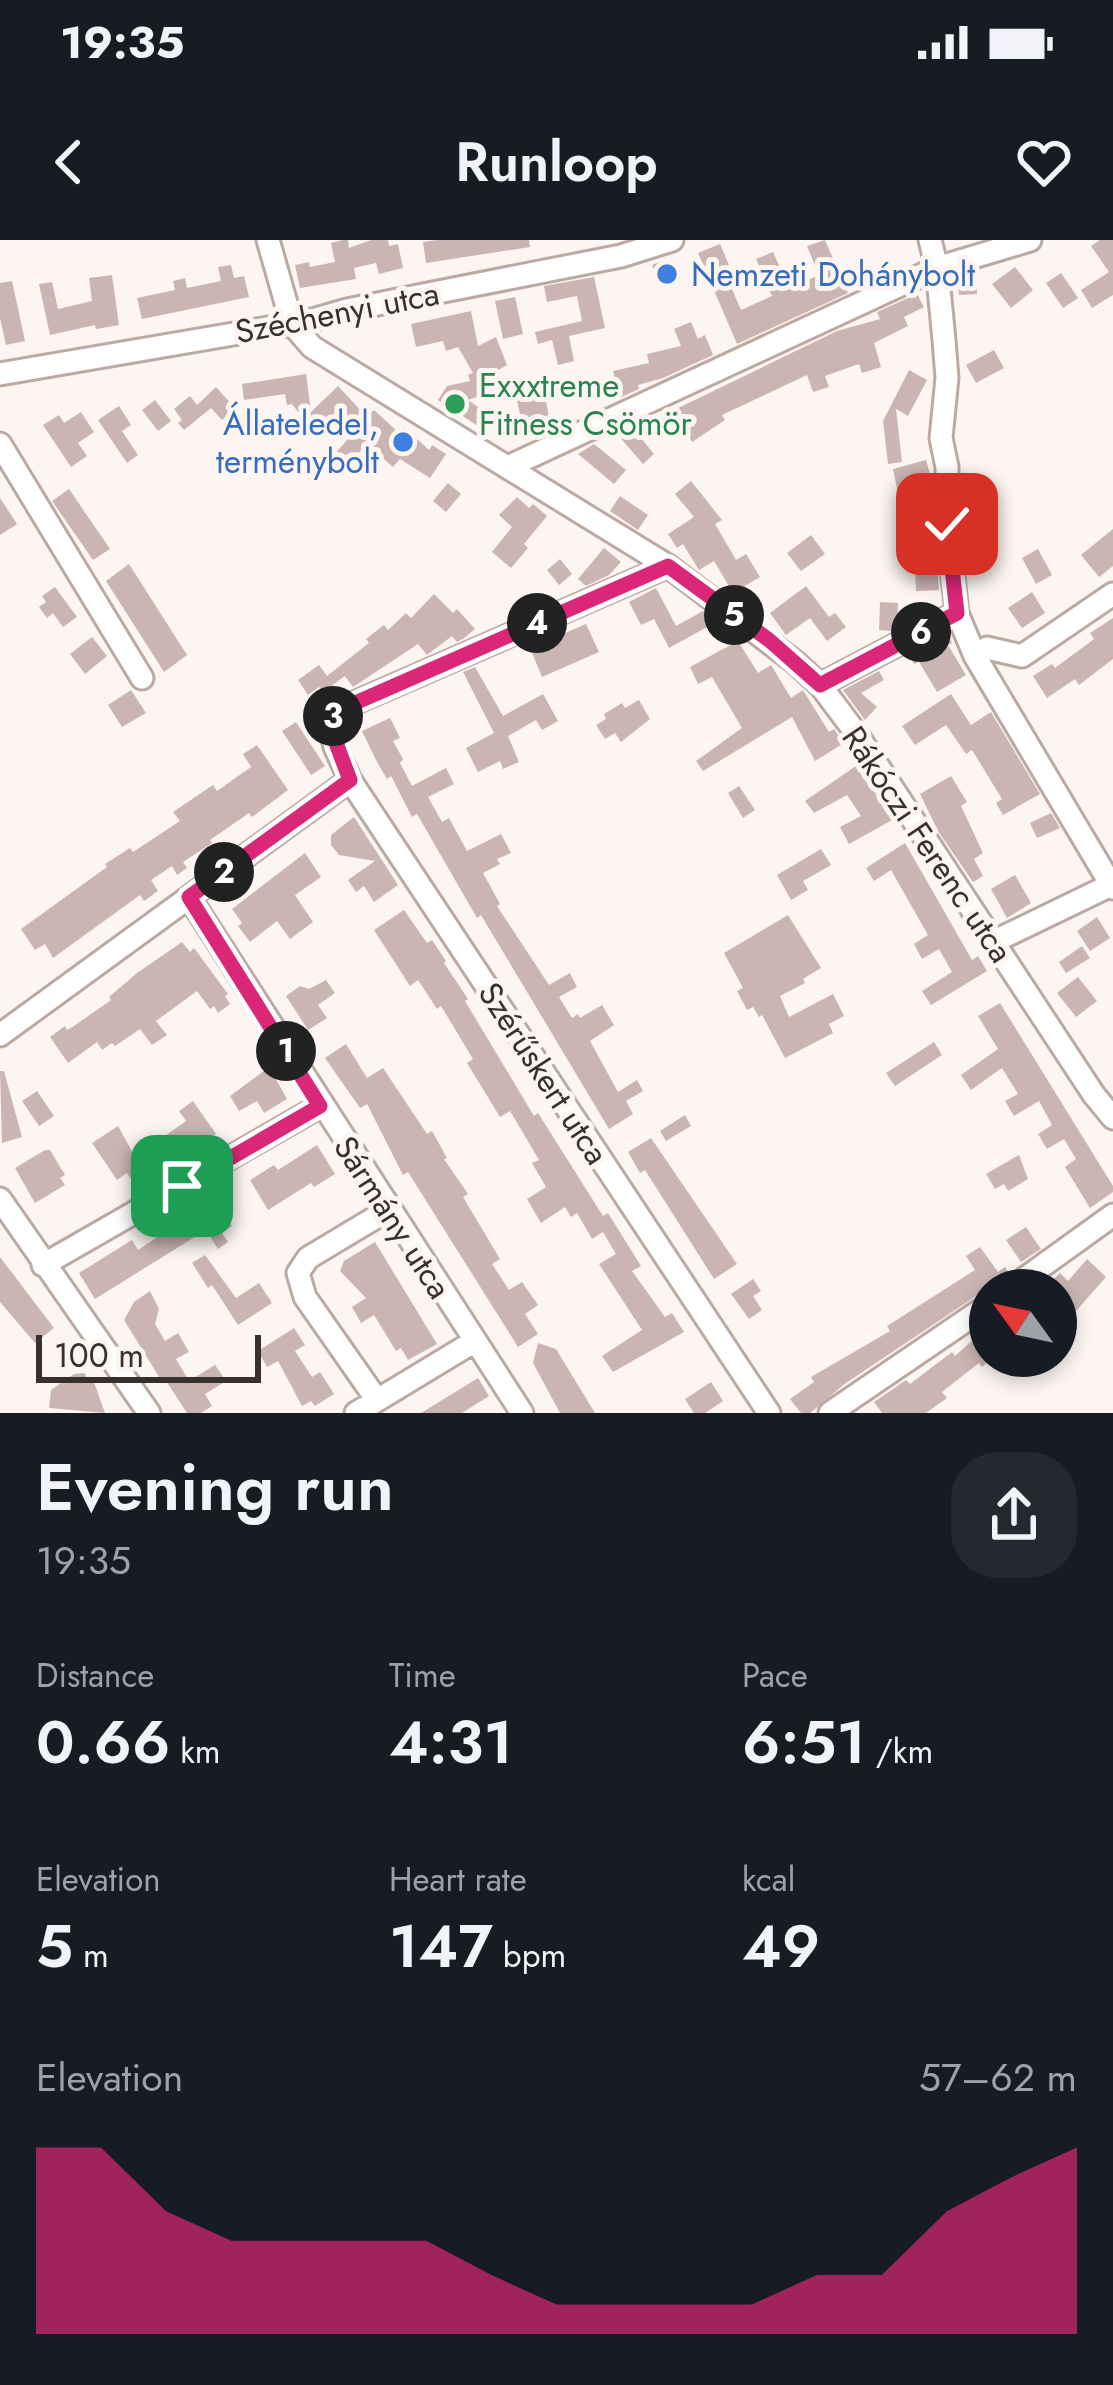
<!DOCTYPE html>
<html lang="en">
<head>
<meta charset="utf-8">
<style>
	:root { --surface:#171b24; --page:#242831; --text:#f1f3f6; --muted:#9ea1a6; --accent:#db2777 }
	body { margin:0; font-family:Jost,sans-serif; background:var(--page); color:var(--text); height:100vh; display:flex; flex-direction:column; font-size:45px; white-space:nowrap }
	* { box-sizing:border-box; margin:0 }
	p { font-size:39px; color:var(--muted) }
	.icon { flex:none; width:66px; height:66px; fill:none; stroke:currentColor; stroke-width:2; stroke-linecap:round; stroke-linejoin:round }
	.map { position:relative; height:1173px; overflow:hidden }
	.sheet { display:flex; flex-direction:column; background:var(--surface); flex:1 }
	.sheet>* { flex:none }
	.needle { width:78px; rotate:303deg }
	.fabs { position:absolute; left:969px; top:1029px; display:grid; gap:24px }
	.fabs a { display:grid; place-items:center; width:108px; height:108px; border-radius:50%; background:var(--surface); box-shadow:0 6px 18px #0003; font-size:60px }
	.scale { position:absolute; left:36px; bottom:30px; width:225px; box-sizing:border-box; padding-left:12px; border:6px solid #38302d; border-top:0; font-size:33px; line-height:42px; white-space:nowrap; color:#38302d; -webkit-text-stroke:9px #fcf5f1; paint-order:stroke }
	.pin { position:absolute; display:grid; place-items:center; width:102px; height:102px; color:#fff; margin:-51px; border-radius:24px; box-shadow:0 6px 18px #0006 }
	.km { position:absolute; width:60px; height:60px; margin:-30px; border-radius:50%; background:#222; color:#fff; font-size:33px; line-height:60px; text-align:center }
	.round { display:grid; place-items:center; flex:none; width:126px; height:126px; border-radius:48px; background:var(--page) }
	.headline { display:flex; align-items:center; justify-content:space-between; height:204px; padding:0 36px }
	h1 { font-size:66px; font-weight:600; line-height:90px }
	.metrics { display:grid; grid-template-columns:repeat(3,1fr); gap:18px; height:204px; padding:12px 36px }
	.metrics div { display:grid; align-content:center }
	.metrics b { font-size:60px; font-weight:600 }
	.metrics small { font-size:33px; font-weight:400 }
	.metrics p { font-size:33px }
	.chart { height:336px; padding:24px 36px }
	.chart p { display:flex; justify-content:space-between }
	.chart svg { width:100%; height:216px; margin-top:12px; fill:var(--accent); opacity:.7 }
	.status { display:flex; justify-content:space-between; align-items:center; height:84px; padding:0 60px; background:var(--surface); direction:ltr }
	.status svg { height:33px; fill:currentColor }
	header { display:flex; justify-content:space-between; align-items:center; height:156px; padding:0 36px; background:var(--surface); font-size:54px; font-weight:600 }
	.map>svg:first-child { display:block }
	.building { fill:#cab5b3 }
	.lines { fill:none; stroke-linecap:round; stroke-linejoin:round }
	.minor-casing { stroke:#bcaaa2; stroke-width:27 }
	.minor { stroke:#fff; stroke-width:21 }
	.route-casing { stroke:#fff; stroke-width:24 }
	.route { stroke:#db2777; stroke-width:15 }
	.shop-dot { fill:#3f7fe0; stroke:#fcf5f1; stroke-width:4.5 }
	.leisure-dot { fill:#2e9e5b; stroke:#fcf5f1; stroke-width:4.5 }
	.labels { text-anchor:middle; stroke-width:10; stroke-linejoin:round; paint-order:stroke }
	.shop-label { font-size:33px; fill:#366cbe; stroke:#fcf5f1; text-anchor:start }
	.street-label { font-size:33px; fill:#38302d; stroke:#fcf5f1 }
	.leisure-label { font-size:33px; fill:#27864d; stroke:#fcf5f1; text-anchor:start }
</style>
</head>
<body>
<div class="status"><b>19:35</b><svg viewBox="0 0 49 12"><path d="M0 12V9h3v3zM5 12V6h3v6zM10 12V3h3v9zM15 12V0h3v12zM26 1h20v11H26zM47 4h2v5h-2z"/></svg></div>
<header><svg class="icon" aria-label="back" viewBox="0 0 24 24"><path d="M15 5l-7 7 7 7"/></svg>Runloop<svg class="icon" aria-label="heart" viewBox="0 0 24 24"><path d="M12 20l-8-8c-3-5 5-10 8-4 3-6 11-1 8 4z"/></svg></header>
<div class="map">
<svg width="1113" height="1173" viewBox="0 0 1113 1173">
	<rect width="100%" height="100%" fill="#fcf5f1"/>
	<path class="building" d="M 343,0 L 348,0 L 349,8 L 371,0 L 388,0 L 389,6 L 398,4 L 403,28 L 379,34 L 376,23 L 354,28 L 356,39 L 300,48 L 295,25 L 309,22 L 310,27 L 335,22 L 331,3 Z
		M 437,0 L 529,0 L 530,7 L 426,23 L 423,2 Z
		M 825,0 L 848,53 L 737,104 L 698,13 L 720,4 L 729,25 L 723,28 L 741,70 L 772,56 L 756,19 L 773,12 L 789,48 L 819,35 L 807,6 Z
		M 1100,0 L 1113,0 L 1113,55 L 1092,68 L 1081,50 L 1109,32 L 1091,6 Z
		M 665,20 L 672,39 L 659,44 L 652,25 Z
		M 231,25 L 234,38 L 244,36 L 249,57 L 142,79 L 137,58 L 175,50 L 173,41 L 185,38 L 187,48 L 221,41 L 218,27 Z
		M 1015,27 L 1033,50 L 1011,68 L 992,44 Z
		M 1061,33 L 1078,58 L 1063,68 L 1046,43 Z
		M 112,35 L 119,85 L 96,89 L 95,85 L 50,95 L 39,44 L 52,42 L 58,69 L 92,61 L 89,38 Z
		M 976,36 L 977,54 L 959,55 L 957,38 Z
		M 594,37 L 605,88 L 569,96 L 574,121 L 558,125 L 552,100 L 538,104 L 535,92 L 582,81 L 577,56 L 547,62 L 544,46 Z
		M 12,41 L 25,101 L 6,105 L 0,78 L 0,43 Z
		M 917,54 L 924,67 L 904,77 L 908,86 L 874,103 L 881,127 L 862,133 L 859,124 L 825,136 L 829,147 L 813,152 L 807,135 L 722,175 L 725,180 L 692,202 L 674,170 L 837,91 L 880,79 L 877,72 Z
		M 515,57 L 523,94 L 503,99 L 495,61 Z
		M 471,71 L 478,106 L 496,97 L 507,125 L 493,133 L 498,150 L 468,160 L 487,173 L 478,186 L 438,160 L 447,146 L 470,141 L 468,135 L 473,133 L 458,107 L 446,111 L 443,101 L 416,107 L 411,84 Z
		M 691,82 L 698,99 L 705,95 L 713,115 L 663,138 L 638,145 L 639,149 L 619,158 L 613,131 L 649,123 L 647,114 L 681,106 L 674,89 Z
		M 994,110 L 1004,128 L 976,143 L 966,125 Z
		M 909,130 L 927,140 L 908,176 L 896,169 L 902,222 L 888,224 L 883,181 Z
		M 306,134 L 311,172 L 338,146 L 367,177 L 374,170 L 399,193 L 404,187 L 429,210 L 432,205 L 446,214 L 430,238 L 400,219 L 393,227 L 367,204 L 342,231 L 329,220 L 349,198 L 329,177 L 313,192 L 292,164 L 287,165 L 285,154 L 244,160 L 242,144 Z
		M 216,147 L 235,168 L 222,180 L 211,168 L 184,190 L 178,183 L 182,180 L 174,169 L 190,156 L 197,165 Z
		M 545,155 L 550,183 L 523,188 L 517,160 Z
		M 155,160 L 171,181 L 158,191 L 142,170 Z
		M 119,166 L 131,185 L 122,191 L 138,215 L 127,223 L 98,180 Z
		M 81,172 L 94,192 L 78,203 L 87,216 L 71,227 L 43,185 L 59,175 L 64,183 Z
		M 639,183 L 647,192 L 641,198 L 654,214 L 643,224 L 618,195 Z
		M 594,204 L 626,230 L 614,244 L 578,214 Z
		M 926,220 L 931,237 L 925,239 L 934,299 L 908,302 L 893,229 Z
		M 691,241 L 722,280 L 715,284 L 736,320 L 746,314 L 760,337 L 733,353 L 714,321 L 699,330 L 683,304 L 677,308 L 668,294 L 694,277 L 675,254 Z
		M 448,243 L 461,254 L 446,272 L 433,261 Z
		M 69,249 L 110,309 L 93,320 L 52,261 Z
		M 620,256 L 648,275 L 638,290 L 610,271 Z
		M 517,257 L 529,268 L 533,264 L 547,276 L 524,304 L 528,308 L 511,328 L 492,312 L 512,287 L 499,275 Z
		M 0,258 L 17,284 L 0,295 Z
		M 1113,289 L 1113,326 L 1099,337 L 1081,315 Z
		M 811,295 L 825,314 L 801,331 L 787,313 Z
		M 604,308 L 621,322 L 609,335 L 586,346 L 578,339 Z
		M 1038,309 L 1052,335 L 1036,344 L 1022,318 Z
		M 560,319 L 572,334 L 559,345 L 547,330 Z
		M 129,324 L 187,415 L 164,432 L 106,341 Z
		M 937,325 L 939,350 L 916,351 L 915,326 Z
		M 806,346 L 829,377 L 835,373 L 846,387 L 827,401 L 810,378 L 786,395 L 770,373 Z
		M 55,347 L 77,377 L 63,387 L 53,373 L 47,378 L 39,367 L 46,362 L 42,356 Z
		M 656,348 L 676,386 L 703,371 L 711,385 L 669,408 L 654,379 L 641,385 L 629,362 Z
		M 1032,352 L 1045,373 L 1022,388 L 1008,368 Z
		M 434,354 L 453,373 L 457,369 L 475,389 L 463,399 L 457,402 L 452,396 L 427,415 L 418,404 L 353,447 L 345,436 L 323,452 L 319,447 L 308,455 L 298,440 L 319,425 L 327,436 L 369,403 L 366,399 L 384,385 L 388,390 L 406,373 L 411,378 Z
		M 880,362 L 898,363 L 897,388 L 891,391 L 879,390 Z
		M 1113,378 L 1113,419 L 1079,445 L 1075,439 L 1047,458 L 1033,436 L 1052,424 L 1055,428 L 1094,399 L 1090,393 Z
		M 586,384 L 599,412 L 542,437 L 530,408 Z
		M 948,395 L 952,403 L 948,405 L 966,435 L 937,452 L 919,422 L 914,424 L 909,415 Z
		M 92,397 L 107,416 L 85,434 L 70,414 Z
		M 738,401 L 758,433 L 771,425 L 791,458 L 803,450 L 829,492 L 834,489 L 844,503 L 815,521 L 792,477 L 703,531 L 696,521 L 742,488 L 712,437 L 698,444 L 690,427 Z
		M 475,427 L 503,476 L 543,454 L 558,481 L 542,490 L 536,480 L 508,496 L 519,522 L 503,529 L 500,521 L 478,532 L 466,508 L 494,493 L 463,432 Z
		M 879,431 L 884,440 L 861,453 L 877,467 L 865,480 L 843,450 Z
		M 131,450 L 146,473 L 122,487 L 108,465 Z
		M 951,454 L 971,485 L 991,472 L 1040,554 L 1003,575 L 996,563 L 1002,559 L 972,510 L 966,514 L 946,485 L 915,505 L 902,486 Z
		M 639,460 L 650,479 L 621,502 L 615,493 L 605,499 L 596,485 L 606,479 L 604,474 L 622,463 L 625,468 Z
		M 390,478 L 400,498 L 393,501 L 403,519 L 400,523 L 412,546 L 446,528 L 454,544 L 428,557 L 442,582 L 449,578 L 467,611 L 501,594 L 511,613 L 497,619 L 500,624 L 483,633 L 500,664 L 497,666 L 549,745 L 570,733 L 577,747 L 559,757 L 572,778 L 578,774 L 580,778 L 602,765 L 614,785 L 590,801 L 618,852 L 637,840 L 643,851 L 626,861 L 633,874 L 609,889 L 481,675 L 477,678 L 417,574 L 412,577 L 391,536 L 387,539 L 377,522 L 362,491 Z
		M 296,482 L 325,526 L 311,535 L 282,491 Z
		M 257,505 L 288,550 L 252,577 L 249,573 L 210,600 L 212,603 L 183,622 L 187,628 L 177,635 L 172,626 L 151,640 L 158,651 L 144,661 L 140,655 L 53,718 L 45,704 L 35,710 L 21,689 L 107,627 L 105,624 L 130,608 L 133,612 L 180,581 L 173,572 L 213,545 L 217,551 L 251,527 L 243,514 Z
		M 856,526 L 894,579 L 849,604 L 840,587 L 861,576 L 847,555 L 814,573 L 805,561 Z
		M 951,536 L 967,562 L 961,566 L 983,613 L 974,619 L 983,636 L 973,642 L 938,591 L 920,554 Z
		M 739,546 L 755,570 L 743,578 L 728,553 Z
		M 1051,573 L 1060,588 L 1037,598 L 1030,583 Z
		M 354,577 L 398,645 L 374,662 L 364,646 L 356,652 L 348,640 L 375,621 L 339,615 L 331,605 L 331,595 Z
		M 905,603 L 972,720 L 978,716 L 987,731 L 931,765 L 922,751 L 952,732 L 939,709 L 922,719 L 914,704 L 928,695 L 891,630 L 874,641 L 866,628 Z
		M 821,609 L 831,625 L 803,641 L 808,650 L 791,660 L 777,635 Z
		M 305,613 L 321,637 L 295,655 L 313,682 L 290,699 L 277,681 L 250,702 L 238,686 L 242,683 L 232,669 Z
		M 1015,635 L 1031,663 L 1007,678 L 991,649 Z
		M 404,670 L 427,703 L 432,700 L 446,721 L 444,723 L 468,759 L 465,761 L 534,876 L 538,873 L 603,976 L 608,973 L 641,1026 L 632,1031 L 665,1077 L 672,1073 L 684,1092 L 613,1132 L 602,1116 L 642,1090 L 599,1024 L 616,1014 L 603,992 L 592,999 L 577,973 L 571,977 L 565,967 L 541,983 L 527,959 L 546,947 L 532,923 L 539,920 L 510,871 L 500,877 L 467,823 L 473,819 L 441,766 L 437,769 L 418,740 L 410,746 L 374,690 Z
		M 788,675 L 821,728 L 803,739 L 805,743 L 780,756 L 789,777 L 833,754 L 844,776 L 829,784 L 833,793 L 785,818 L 762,775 L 759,777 L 753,767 L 747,770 L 737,751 L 743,748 L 724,713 Z
		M 1097,677 L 1110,698 L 1090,711 L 1077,691 Z
		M 182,702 L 190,712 L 194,708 L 228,754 L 225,756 L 230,764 L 218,773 L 214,766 L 210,769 L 197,751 L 156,781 L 167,795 L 152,805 L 140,789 L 115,806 L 112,803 L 102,810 L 97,802 L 68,823 L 50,797 L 65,786 L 67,790 L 74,786 L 111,760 L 109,757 L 137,733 Z
		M 1082,706 L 1090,718 L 1066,733 L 1059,722 Z
		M 1078,737 L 1097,761 L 1076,777 L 1057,753 Z
		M 326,740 L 335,753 L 318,765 L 327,778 L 308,790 L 286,756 L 300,746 L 309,749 Z
		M 1000,763 L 1113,946 L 1113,952 L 1090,968 L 1065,927 L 1076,919 L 1064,899 L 1047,909 L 1038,894 L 1052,885 L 1039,861 L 1014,876 L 1005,861 L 1018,854 L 1002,828 L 971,850 L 961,835 L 998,809 L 978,776 Z
		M 934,802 L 942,815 L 895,846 L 886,833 Z
		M 346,804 L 367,838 L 383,828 L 427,894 L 432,891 L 447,918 L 444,919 L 468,954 L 463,957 L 500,1019 L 492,1024 L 509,1050 L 522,1042 L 538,1065 L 525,1074 L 538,1094 L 518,1107 L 408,932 L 403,935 L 367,864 L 360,868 L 325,818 Z
		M 269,827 L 287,859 L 264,873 L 257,861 L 239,871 L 230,856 Z
		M 0,831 L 4,831 L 22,897 L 2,903 Z
		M 37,851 L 54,876 L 39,886 L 22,861 Z
		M 193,861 L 216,894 L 200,905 L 195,898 L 173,914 L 162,898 L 186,881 L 179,871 Z
		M 685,875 L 691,886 L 666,901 L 660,891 Z
		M 118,886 L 143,931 L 131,939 L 127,933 L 117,940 L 92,903 Z
		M 651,898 L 737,1024 L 714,1039 L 645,930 L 640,933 L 628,912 Z
		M 317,905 L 335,934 L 314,947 L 311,943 L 268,970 L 250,940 L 274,925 L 278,930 Z
		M 45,910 L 50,910 L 65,935 L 60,938 L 65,945 L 35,963 L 15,928 Z
		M 1019,915 L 1028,939 L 1008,951 L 1004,944 L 995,949 L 986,934 Z
		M 174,967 L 185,984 L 205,970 L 209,976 L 219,968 L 232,986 L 222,993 L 228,1002 L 218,1009 L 206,990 L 95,1059 L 79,1033 L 132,1000 L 138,1010 L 169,989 L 160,975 Z
		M 1026,987 L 1041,1009 L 1021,1022 L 1006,1000 Z
		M 375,1002 L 437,1104 L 408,1120 L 401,1108 L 396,1111 L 374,1075 L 361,1083 L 352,1067 L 366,1058 L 340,1031 L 344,1021 Z
		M 980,1007 L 998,1032 L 1005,1027 L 1008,1032 L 994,1050 L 982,1052 L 846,1143 L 810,1173 L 801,1173 L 790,1159 L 814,1142 L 811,1137 L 890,1091 L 887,1086 L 975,1030 L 966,1016 Z
		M 205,1015 L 236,1058 L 259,1043 L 272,1063 L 238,1085 L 212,1045 L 208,1048 L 192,1023 Z
		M 0,1017 L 54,1088 L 35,1103 L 0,1062 Z
		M 1087,1019 L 1106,1037 L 1069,1079 L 1056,1066 L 1056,1050 L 1043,1050 L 1060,1033 L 1068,1041 Z
		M 753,1039 L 761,1051 L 753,1056 L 762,1070 L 749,1079 L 731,1054 Z
		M 150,1051 L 159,1069 L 155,1084 L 165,1101 L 178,1093 L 189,1112 L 176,1119 L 189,1141 L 215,1125 L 226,1141 L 205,1154 L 212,1166 L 201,1173 L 187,1173 L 164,1138 L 161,1140 L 124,1080 L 134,1062 Z
		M 294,1088 L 305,1105 L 295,1111 L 312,1137 L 320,1132 L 334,1154 L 315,1166 L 311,1161 L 302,1166 L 278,1121 L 267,1127 L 258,1111 Z
		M 984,1090 L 990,1097 L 990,1120 L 982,1127 L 979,1123 L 942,1152 L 947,1158 L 926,1173 L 882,1173 L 874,1162 L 906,1140 L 910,1144 L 952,1112 L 955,1116 Z
		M 538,1103 L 556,1109 L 595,1173 L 560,1173 L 533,1123 Z
		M 85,1133 L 87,1141 L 94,1142 L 105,1173 L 49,1168 L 51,1150 L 74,1134 Z
		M 478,1138 L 489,1156 L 462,1173 L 421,1173 Z
		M 711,1142 L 723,1161 L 705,1173 L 694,1173 L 685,1159 Z"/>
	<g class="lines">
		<defs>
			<path id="minor" d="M 268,0 L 292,84 L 312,107 L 668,326 L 795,422 L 820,445 L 856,493 L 1094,855 L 1113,878
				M 930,0 L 937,28 L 944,100 L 947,138 L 941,198 L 947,227 L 947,283 L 957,373 L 975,416 L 1113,648
				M 0,134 L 309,81 L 347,70 L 621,16 L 672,0
				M 0,204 L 142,438
				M 510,226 L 937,28 L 1030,0
				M 668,326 L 345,467 L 334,475 L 330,487 L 335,507 L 350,540 L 769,1173
				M 975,416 L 987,408 L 1022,416 L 1113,354
				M 820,445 L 957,373
				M 189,657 L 522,1173
				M 993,702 L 1113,644
				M 0,795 L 350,540
				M 0,959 L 149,1173
				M 43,1025 L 320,866
				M 1009,1050 L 1113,975
				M 377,1160 L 305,1057 L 298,1033 L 308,1018 L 388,970
				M 356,1173 L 475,1101
				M 830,1173 L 990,1064"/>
		</defs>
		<use href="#minor" class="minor-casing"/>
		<use href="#minor" class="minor"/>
	</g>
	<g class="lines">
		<defs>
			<path id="route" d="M 182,946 L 320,866 L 189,657 L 350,540 L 330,487 L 339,470 L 668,326 L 769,400 L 820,445 L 957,373 L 947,284"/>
		</defs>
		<use href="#route" class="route-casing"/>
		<use href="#route" class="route"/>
	</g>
	<g class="shop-dot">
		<circle cx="667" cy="34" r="12"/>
		<circle cx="403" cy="202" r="12"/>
	</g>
	<circle class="leisure-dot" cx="455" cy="164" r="12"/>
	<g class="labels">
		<g class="shop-label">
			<text x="691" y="46">Nemzeti Dohánybolt</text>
			<text x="379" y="195" text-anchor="end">Állateledel,<tspan x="379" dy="38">terménybolt</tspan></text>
		</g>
		<g class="street-label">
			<text transform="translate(337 72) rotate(-11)" y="12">Széchenyi utca</text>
			<text transform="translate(928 604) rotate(56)" y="12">Rákóczi Ferenc utca</text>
			<text transform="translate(544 833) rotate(57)" y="12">Szérűskert utca</text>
			<text transform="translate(393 977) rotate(57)" y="12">Sármány utca</text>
		</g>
		<g class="leisure-label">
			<text x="479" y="157">Exxxtreme<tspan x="479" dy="38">Fitness Csömör</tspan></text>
		</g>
	</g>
</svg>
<div class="fabs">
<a><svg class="needle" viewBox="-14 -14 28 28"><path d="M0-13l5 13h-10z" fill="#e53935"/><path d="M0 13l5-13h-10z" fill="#9ea1a6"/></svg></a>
</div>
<div class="scale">100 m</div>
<div class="pin" style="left:182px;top:946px;background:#1e9e55"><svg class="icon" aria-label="arrive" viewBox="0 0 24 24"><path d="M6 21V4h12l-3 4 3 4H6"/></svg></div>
<div class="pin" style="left:947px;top:284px;background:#d93025"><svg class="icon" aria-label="check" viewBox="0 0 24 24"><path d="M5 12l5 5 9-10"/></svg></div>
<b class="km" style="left:286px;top:811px">1</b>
<b class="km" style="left:224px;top:632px">2</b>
<b class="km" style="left:333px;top:476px">3</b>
<b class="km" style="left:537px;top:383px">4</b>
<b class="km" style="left:734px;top:375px">5</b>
<b class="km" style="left:921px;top:392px">6</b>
</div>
<section class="sheet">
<div class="headline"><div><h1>Evening run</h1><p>19:35</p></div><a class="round"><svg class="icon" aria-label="share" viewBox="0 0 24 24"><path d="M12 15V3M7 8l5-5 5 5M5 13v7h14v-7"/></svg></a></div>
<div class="metrics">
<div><p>Distance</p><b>0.66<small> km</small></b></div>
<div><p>Time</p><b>4:31</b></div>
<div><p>Pace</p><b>6:51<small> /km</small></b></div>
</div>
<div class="metrics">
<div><p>Elevation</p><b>5<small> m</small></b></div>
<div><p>Heart rate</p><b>147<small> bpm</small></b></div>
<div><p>kcal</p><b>49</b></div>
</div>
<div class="chart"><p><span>Elevation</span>57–62 m</p>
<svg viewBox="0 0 160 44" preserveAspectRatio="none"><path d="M0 44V6L10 6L20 19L30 25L40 25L50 25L60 25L70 32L80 38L90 38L100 38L110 38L120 32L130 32L140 19L150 12L160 6V44z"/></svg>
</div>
</section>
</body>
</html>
